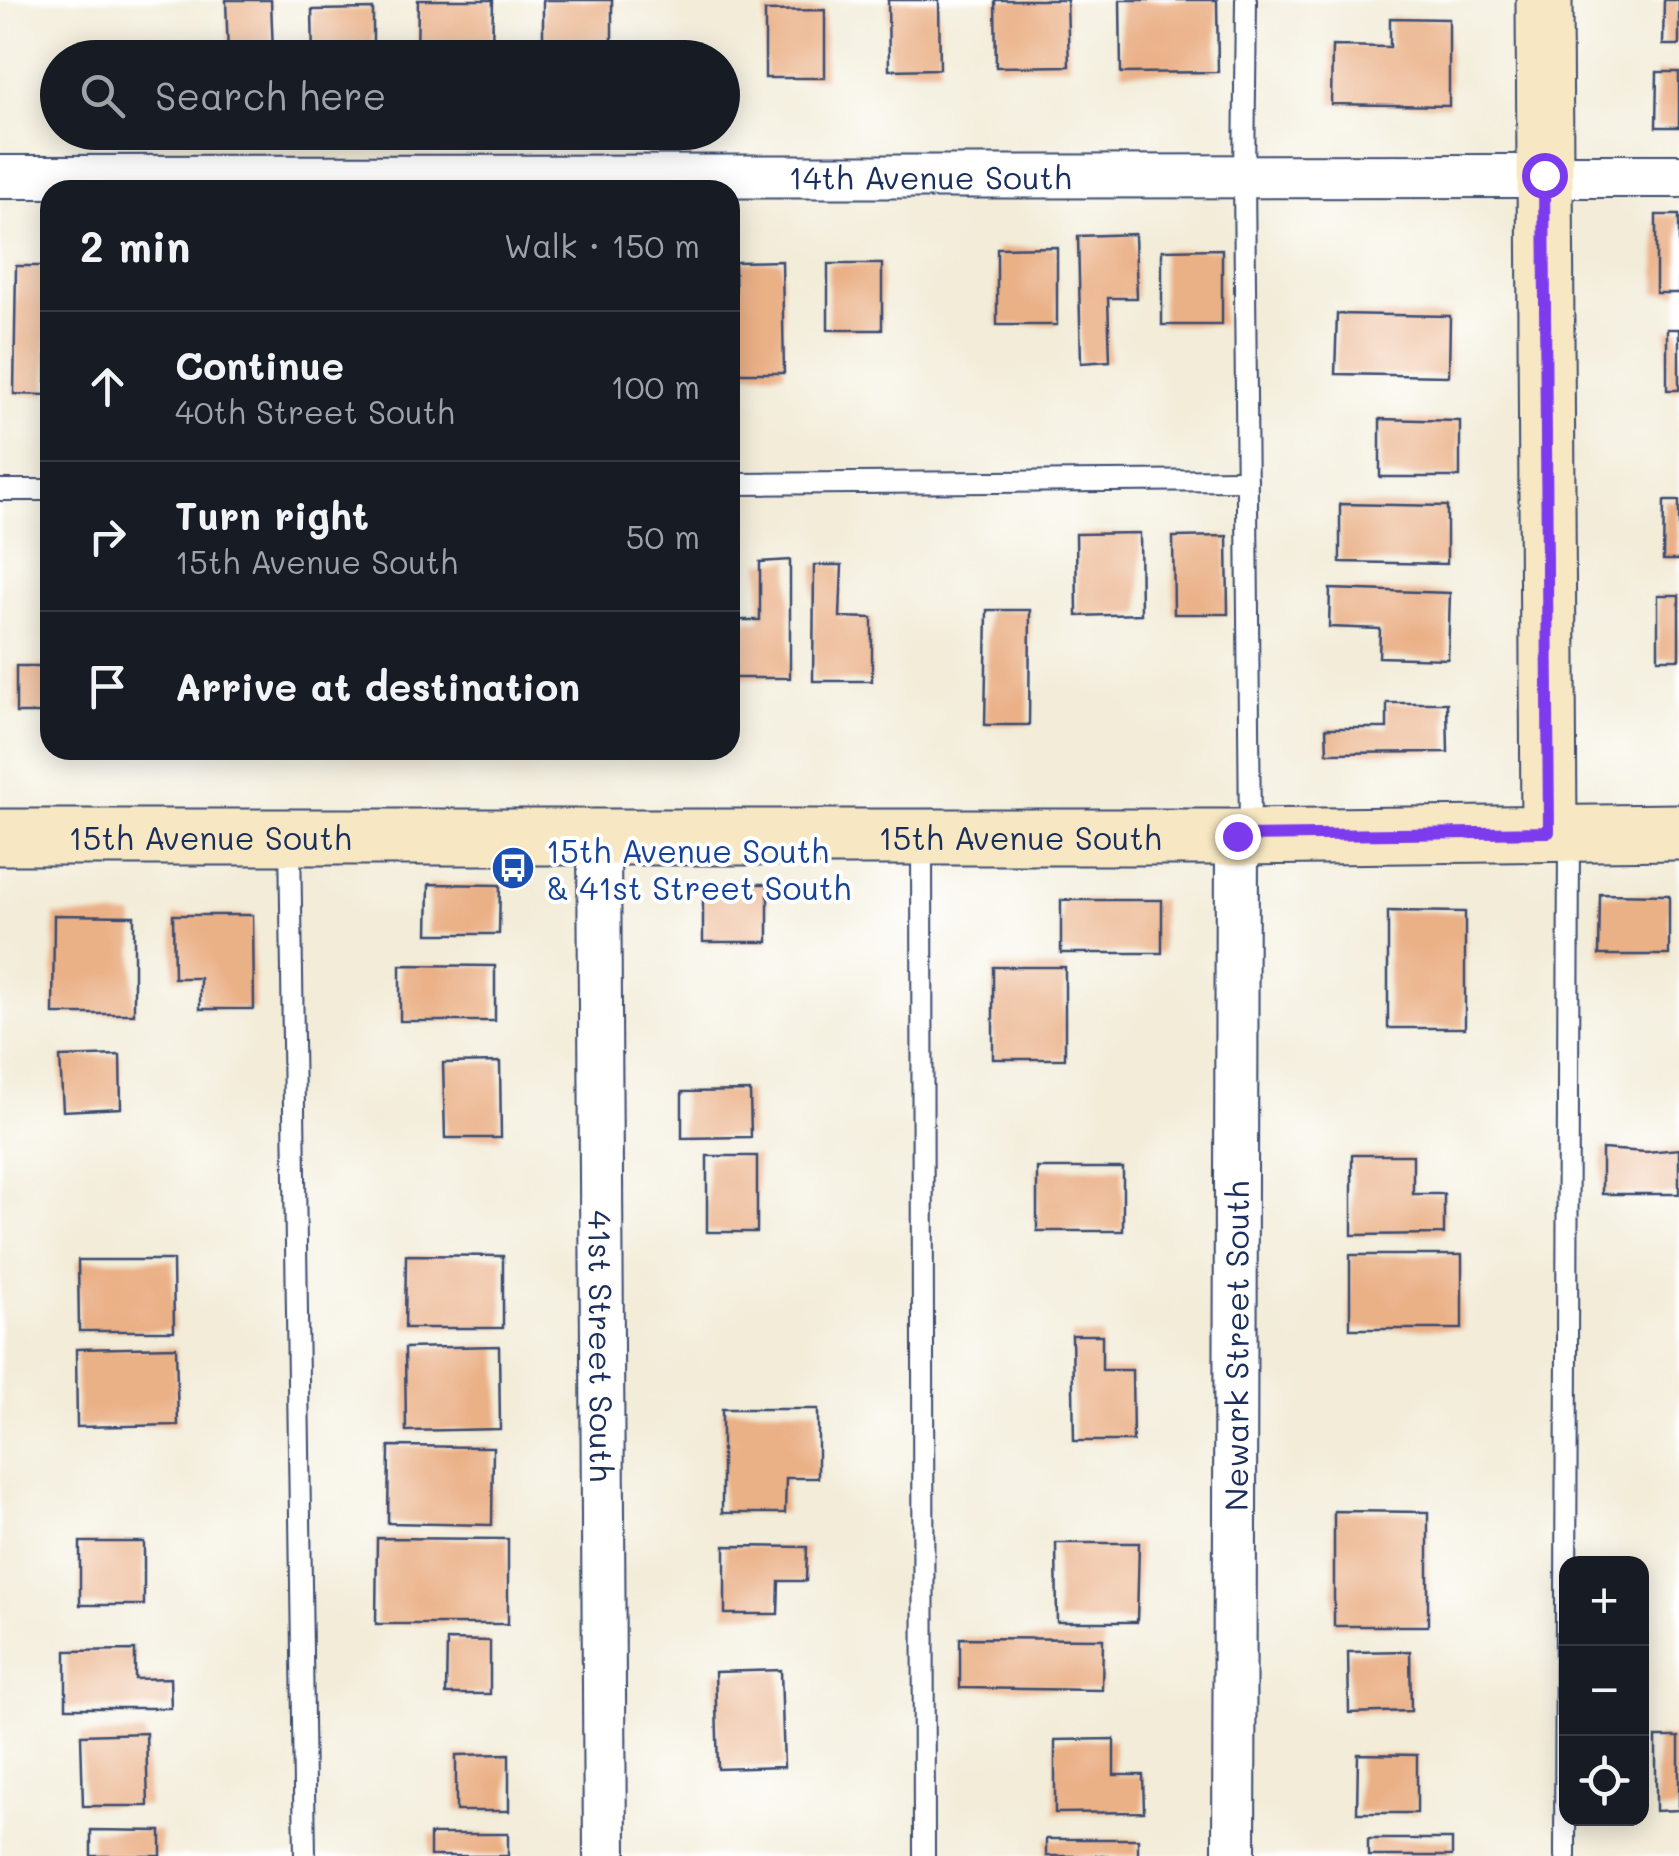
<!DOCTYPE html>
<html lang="en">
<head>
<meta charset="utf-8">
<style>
	:root { --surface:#171b24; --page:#242831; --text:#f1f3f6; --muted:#9ea1a6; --line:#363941 }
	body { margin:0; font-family:Mali,sans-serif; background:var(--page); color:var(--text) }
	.controls { position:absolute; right:30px; bottom:30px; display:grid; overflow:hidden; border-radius:20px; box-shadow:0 5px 25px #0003 }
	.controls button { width:90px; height:90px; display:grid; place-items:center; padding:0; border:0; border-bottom:2px solid var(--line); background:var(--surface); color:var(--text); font:50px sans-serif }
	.stop { position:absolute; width:30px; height:30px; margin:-22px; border:8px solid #7c3aed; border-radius:50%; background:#fff }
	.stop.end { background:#7c3aed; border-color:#fff; box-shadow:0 2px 10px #0008 }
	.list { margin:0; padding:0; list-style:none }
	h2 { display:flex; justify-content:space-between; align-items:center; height:130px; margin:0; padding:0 40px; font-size:42px }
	h2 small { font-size:32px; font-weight:400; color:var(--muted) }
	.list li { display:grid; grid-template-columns:65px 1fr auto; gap:30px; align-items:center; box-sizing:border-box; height:150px; padding:0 40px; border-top:2px solid var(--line) }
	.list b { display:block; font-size:38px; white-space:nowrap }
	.list p { margin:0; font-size:32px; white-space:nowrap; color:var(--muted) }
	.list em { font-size:32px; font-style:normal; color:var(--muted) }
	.icon { flex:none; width:55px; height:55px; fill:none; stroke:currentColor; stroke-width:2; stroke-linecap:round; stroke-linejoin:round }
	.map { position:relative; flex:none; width:1679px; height:1856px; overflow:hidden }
	.search { position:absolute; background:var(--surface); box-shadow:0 5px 25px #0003; left:40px; top:40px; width:700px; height:110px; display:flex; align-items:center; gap:25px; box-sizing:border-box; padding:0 35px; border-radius:55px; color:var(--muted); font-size:38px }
	.panel { position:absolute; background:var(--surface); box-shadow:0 5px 25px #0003; left:40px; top:180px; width:700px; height:580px; border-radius:30px }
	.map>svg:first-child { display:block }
	.building { fill:#eab086 }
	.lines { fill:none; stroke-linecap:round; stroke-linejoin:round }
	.lane-casing { stroke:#3b4b70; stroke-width:24 }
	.street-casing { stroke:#3b4b70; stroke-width:46 }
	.secondary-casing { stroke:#3b4b70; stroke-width:59 }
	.lane { stroke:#fff; stroke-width:20 }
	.street { stroke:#fff; stroke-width:42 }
	.secondary { stroke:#f7e8c3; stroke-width:55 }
	.route { stroke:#7c3aed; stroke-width:12 }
	.labels { text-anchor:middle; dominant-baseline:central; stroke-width:8; stroke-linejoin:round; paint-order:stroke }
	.street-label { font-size:32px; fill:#1b2f5e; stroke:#fff }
	.transit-label { font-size:32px; fill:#164399; stroke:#fff; text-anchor:start }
</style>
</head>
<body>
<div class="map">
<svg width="1679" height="1856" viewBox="0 0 1679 1856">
	<rect width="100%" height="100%" fill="#fff"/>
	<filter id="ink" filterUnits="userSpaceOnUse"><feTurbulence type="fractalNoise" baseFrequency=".01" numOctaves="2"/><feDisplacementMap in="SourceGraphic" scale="20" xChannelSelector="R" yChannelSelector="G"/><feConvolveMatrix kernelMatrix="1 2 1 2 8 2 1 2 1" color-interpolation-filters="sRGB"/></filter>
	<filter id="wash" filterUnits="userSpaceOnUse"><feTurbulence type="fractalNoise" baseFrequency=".0048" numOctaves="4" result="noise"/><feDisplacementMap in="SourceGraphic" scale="40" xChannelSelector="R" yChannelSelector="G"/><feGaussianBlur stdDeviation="2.25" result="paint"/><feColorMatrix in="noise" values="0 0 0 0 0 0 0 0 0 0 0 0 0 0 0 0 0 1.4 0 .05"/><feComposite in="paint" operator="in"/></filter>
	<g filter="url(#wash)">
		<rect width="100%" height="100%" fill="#f2ecd8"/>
		<g id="blocks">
			<g class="building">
				<polygon points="226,0 271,0 273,54 228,55"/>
				<polygon points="418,0 493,0 492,58 417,58"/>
				<rect x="543" y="0" width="69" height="58"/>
				<polygon points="888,0 939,0 940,69 889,70"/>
				<polygon points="995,0 1067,0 1069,66 996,67"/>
				<polygon points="1120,0 1217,0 1218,72 1121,73"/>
				<polygon points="1664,0 1679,0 1679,45 1663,45"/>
				<polygon points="373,9 373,58 313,58 312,10"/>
				<polygon points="825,10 825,78 765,78 765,11"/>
				<polygon points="1390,18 1449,19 1449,106 1331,104 1332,46 1390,47"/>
				<polygon points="1657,72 1679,72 1679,127 1656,127"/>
				<rect x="1656" y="215" width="23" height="78"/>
				<polygon points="1135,234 1137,298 1108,298 1110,361 1081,363 1078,236"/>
				<polygon points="1057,247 1057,325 997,325 997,248"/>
				<polygon points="1222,249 1222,325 1162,325 1162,250"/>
				<polygon points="782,261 784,373 737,373 735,262"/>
				<rect x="828" y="264" width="54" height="66"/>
				<polygon points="16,266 50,266 50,331 47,331 46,395 14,394"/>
				<polygon points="1337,314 1450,316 1449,376 1335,374"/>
				<rect x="1667" y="329" width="12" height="61"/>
				<polygon points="1380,419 1460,421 1460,477 1380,477"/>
				<polygon points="1664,501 1679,501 1679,560 1663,560"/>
				<polygon points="1340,504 1447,506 1447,564 1340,562"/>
				<polygon points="1140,533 1141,614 1077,616 1076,534"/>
				<polygon points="1227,536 1228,614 1174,614 1173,537"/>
				<polygon points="790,560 790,678 731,678 730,620 760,620 760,562"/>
				<polygon points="814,565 842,565 840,617 872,618 872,681 813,681"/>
				<polygon points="1330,589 1450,593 1448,659 1379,657 1380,629 1329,627"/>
				<rect x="1658" y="595" width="21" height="64"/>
				<polygon points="987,610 1030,610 1029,725 985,725"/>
				<rect x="16" y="666" width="34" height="47"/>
				<polygon points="1387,703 1447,703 1448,752 1327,753 1326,728 1387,728"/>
				<polygon points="429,884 500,885 499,934 428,934"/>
				<rect x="703" y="884" width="65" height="58"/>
				<polygon points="1600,894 1669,895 1669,955 1599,955"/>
				<rect x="1061" y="900" width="101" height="53"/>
				<polygon points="1388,911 1465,912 1465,1028 1388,1028"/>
				<polygon points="54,915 134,916 134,1014 53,1014"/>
				<polygon points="173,915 253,915 254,1009 200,1009 200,978 174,978"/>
				<polygon points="400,965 495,966 495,1021 400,1021"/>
				<rect x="993" y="967" width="72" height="92"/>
				<polygon points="120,1055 121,1108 63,1111 60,1057"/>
				<polygon points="500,1062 501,1138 445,1138 443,1063"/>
				<polygon points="750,1091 751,1137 682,1138 682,1092"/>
				<polygon points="1602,1149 1646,1152 1679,1149 1679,1194 1602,1194"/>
				<polygon points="1352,1155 1413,1155 1413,1194 1444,1194 1444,1234 1352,1235"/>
				<rect x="707" y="1156" width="50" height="76"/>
				<rect x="1037" y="1168" width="86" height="63"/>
				<polygon points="406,1255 503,1256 503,1328 405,1328"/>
				<rect x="1350" y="1255" width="112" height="74"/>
				<polygon points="78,1260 173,1260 174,1331 79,1331"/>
				<polygon points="1072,1335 1102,1335 1102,1370 1132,1370 1133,1441 1074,1441"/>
				<polygon points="499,1346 500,1429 406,1431 405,1348"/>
				<polygon points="176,1347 178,1425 77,1427 76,1349"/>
				<polygon points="722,1409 818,1409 818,1478 786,1478 785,1513 722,1513"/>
				<polygon points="389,1446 493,1447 492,1525 388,1523"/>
				<polygon points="1334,1511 1428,1512 1428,1626 1334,1626"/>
				<polygon points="377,1538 508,1539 508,1624 376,1624"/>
				<rect x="80" y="1542" width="64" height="63"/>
				<polygon points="1056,1543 1139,1543 1137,1622 1057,1622"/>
				<polygon points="725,1546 807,1547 806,1581 779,1581 778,1614 725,1614"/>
				<polygon points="960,1638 1103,1639 1102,1690 960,1688"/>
				<polygon points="447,1640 490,1641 490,1694 446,1694"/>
				<polygon points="135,1650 135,1679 170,1678 171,1708 66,1708 66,1651"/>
				<polygon points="1410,1651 1411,1711 1349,1713 1348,1652"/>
				<polygon points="781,1670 784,1767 718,1769 715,1672"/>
				<polygon points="146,1733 148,1806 83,1806 81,1735"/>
				<polygon points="1656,1737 1679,1737 1679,1810 1656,1811"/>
				<polygon points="1114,1739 1114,1775 1143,1775 1144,1812 1055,1813 1055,1740"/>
				<polygon points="509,1754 509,1811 456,1811 456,1755"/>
				<polygon points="1358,1754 1417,1755 1417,1813 1357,1813"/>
				<polygon points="91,1830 161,1831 161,1856 91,1856"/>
				<rect x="430" y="1834" width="78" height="22"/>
				<rect x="1046" y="1839" width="92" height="17"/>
				<rect x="1368" y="1839" width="84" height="17"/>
			</g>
		</g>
	</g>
	<g filter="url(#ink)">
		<use href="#blocks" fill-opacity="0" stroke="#3b4b70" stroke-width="2.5"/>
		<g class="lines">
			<g class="lane-casing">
				<g id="lane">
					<polyline points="1246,0 1244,176 1250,834"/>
					<polyline points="730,484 1247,480"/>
					<polyline points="0,490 50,490"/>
					<polyline points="290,838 305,1856"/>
					<polyline points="922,839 924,1856"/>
					<polyline points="1565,1856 1569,834"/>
				</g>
			</g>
			<g class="street-casing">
				<g id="street">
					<path id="s1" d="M0 177 1679 176"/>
					<path id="s2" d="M599 836 605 1856"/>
					<path id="s3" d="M1234 1856 1237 837"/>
				</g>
			</g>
			<g class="secondary-casing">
				<g id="secondary">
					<polyline points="1544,0 1549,832"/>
					<path id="s4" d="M0 837H1237L1679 832"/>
				</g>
			</g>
			<use href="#lane" class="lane"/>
			<use href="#street" class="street"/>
			<use href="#secondary" class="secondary"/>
		</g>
	</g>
	<g class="lines" filter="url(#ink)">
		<polyline class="route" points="1237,836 1549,832 1544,175"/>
	</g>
	<defs>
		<g id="bus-disc" transform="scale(2.25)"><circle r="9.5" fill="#1a4fb4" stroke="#fff"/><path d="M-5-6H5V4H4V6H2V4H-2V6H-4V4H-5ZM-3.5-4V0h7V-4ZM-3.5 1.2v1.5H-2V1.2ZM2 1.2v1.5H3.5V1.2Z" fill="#fff"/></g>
	</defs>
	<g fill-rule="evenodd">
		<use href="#bus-disc" x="513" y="868"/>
	</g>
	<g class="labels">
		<g class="street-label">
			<text stroke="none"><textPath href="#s1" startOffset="930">14th Avenue South</textPath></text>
			<text stroke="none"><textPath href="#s4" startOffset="210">15th Avenue South</textPath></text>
			<text stroke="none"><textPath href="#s4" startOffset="1020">15th Avenue South</textPath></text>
			<text stroke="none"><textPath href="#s2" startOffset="510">41st Street South</textPath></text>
			<text stroke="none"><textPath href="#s3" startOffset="510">Newark Street South</textPath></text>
		</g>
		<g class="transit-label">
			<text x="546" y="850">15th Avenue South<tspan x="546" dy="37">&amp; 41st Street South</tspan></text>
		</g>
	</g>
</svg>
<div class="controls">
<button>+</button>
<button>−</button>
<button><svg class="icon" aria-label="locate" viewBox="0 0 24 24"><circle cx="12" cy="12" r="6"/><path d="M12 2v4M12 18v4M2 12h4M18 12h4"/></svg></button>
</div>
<div class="stop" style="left:1544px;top:175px"></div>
<div class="stop end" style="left:1237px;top:836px"></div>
<div class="search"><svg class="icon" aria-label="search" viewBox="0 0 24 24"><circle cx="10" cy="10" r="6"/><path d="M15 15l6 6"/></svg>Search here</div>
<section class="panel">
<h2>2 min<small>Walk · 150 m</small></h2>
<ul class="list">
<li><svg class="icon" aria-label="ahead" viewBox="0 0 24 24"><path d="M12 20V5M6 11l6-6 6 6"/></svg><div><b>Continue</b><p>40th Street South</p></div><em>100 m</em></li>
<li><svg class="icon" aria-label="right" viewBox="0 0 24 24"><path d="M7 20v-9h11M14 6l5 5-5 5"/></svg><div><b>Turn right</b><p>15th Avenue South</p></div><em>50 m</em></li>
<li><svg class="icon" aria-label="arrive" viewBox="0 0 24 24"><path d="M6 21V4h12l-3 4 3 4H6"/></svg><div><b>Arrive at destination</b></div></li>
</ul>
</section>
</div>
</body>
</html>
